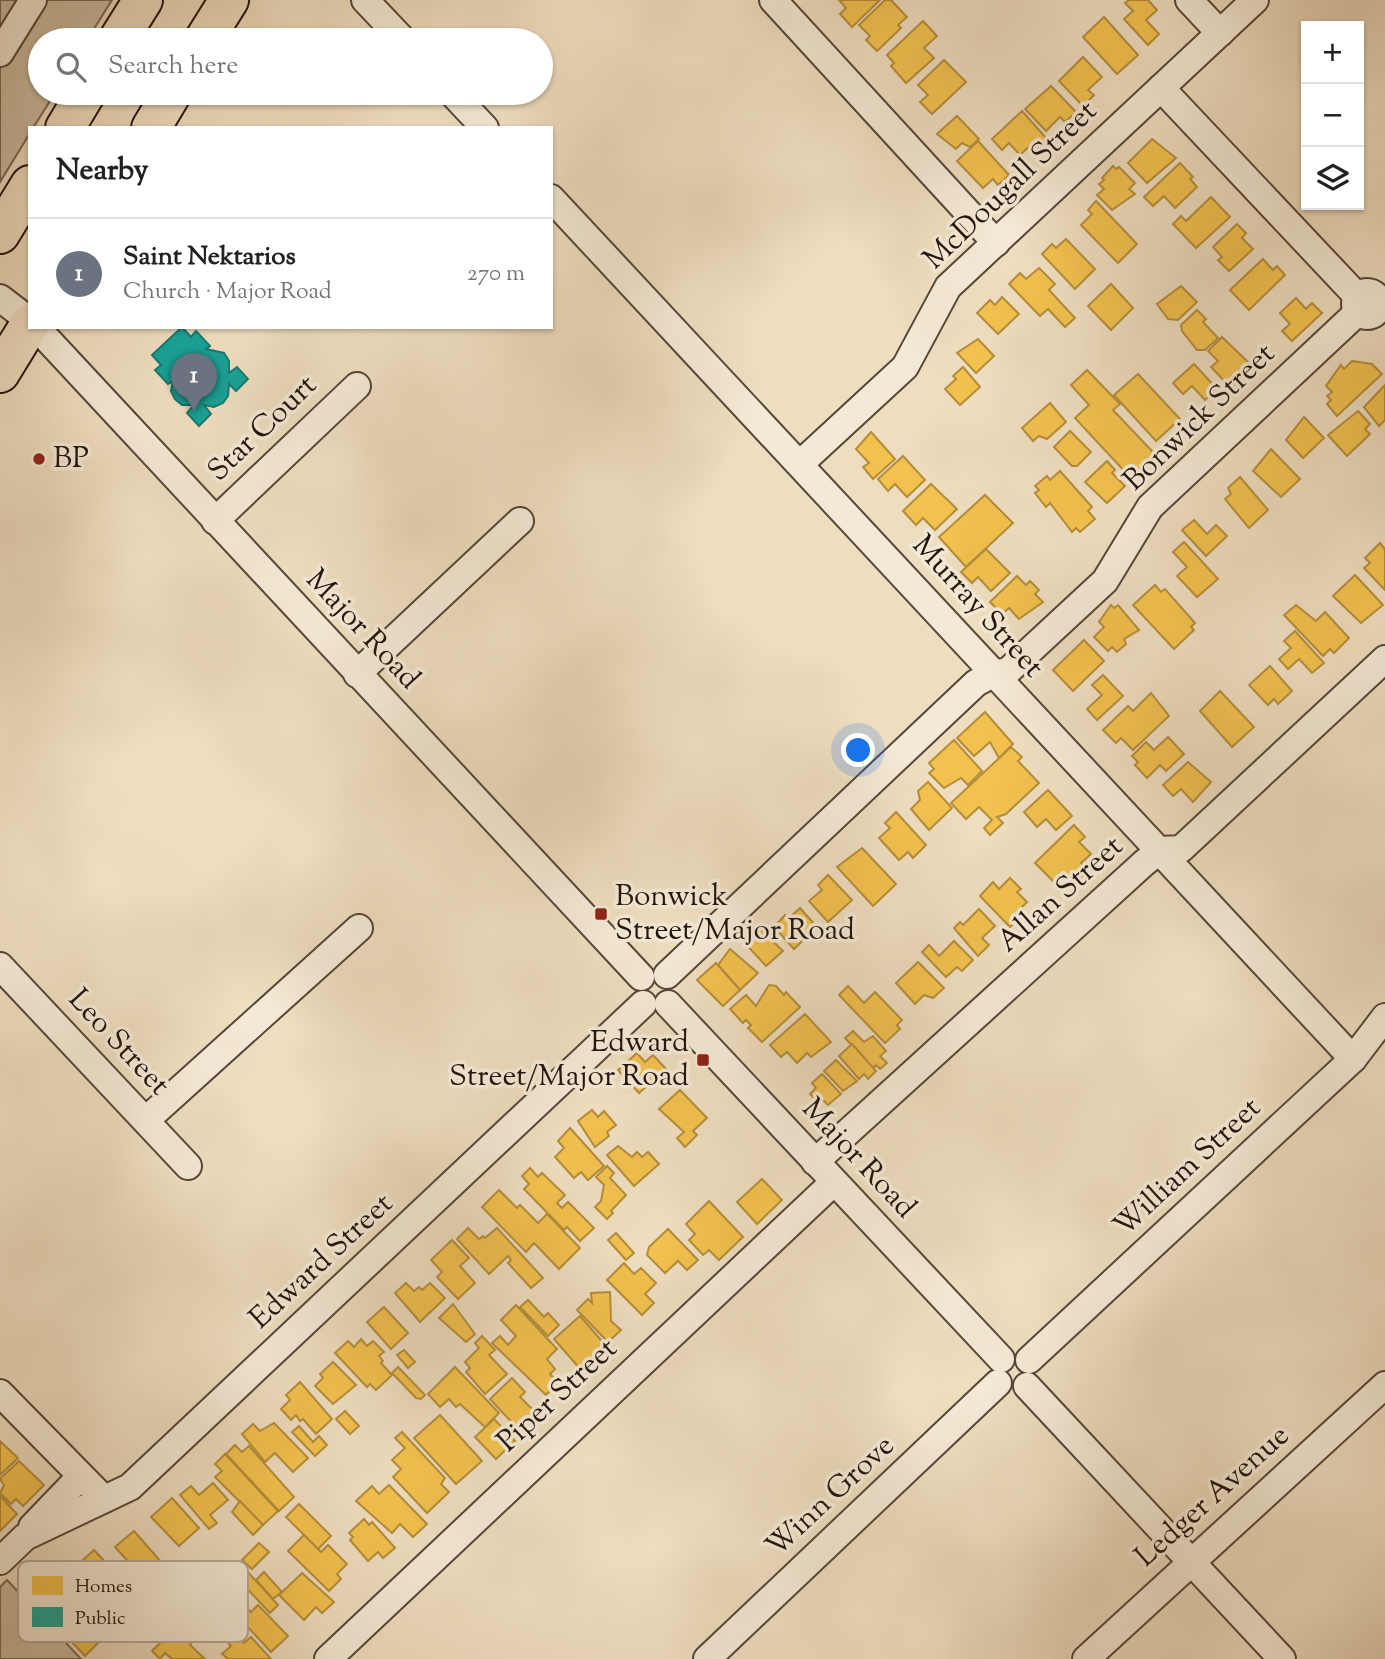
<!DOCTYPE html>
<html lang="en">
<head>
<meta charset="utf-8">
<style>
	:root { --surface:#fff; --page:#f6f6f6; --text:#202124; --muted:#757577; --line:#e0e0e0; --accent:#8f2418 }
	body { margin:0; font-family:"Sorts Mill Goudy",serif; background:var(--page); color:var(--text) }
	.controls { position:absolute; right:21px; top:21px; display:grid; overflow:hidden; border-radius:0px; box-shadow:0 2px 5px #0004 }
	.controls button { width:63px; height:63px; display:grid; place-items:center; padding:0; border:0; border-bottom:2px solid var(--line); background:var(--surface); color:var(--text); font:35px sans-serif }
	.you { position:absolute; left:859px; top:751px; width:24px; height:24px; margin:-18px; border:5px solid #fff; border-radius:50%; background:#1a73e8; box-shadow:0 0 0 10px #1a73e833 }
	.badge { display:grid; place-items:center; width:46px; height:46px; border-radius:50%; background:var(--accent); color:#fff; font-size:23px; font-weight:700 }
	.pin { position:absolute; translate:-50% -58px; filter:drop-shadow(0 2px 4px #0008) }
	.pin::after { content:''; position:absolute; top:37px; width:24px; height:21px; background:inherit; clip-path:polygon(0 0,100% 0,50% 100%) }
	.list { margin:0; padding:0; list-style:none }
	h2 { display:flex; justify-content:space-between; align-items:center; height:91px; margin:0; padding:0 28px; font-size:30px }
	h2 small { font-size:23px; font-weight:400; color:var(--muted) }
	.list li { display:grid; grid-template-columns:46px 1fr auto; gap:21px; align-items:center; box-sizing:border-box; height:112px; padding:0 28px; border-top:2px solid var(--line) }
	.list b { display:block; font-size:26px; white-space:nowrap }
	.list p { margin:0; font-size:23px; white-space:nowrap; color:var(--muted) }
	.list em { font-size:23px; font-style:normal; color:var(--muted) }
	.icon { flex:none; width:38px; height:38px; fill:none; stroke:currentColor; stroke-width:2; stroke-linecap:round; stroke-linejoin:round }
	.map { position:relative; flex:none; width:1385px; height:1659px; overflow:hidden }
	.search { position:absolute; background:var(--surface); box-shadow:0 2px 5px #0004; left:28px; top:28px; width:525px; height:77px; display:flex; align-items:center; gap:18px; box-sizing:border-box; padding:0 24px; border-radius:38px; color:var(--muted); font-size:26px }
	.panel { position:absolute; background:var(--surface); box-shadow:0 2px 5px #0004; left:28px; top:126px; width:525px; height:203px; border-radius:0px }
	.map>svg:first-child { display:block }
	.green { fill:#cbbba0; stroke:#766856; stroke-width:2 }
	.homes { fill:#f2c14e; stroke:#b48d3a; stroke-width:2 }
	.public { fill:#17a398; stroke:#1a786e; stroke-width:2 }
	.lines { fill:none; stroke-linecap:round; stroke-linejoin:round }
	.minor-casing { stroke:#554638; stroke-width:30 }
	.highway-casing { stroke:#22140b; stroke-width:42 }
	.minor { stroke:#f4e9d5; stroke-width:26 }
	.highway { stroke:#eeddbf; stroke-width:38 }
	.poi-dot { fill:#8f2418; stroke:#f4e9d5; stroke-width:2.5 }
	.labels { text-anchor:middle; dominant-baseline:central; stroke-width:7; stroke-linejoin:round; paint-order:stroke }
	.street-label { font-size:30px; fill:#22140b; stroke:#f4e9d5 }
	.poi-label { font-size:30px; fill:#22140b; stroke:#f4e9d5; text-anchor:start }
	.key { fill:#f4e9d5; stroke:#b5a998; stroke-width:2 }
	.key-label { font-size:19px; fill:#22140b }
</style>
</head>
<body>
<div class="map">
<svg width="1385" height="1659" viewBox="0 0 1385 1659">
	<rect width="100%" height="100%" fill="#eeddbf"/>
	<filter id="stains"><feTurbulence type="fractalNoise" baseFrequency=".00286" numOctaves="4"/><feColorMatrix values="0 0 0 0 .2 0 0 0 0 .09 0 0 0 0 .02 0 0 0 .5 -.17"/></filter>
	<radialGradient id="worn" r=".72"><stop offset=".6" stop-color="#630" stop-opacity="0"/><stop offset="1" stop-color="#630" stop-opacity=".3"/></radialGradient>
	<g class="green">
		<polygon points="0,0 112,0 87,40 40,40 40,93 55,93 33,128 30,128 30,133 0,182"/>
		<polygon points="7,1580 81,1659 0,1659 0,1587"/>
	</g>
	<g class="homes">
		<polygon points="839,0 880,0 852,27 840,14 846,8"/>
		<polygon points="885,0 891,0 907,17 898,25 901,28 877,51 866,40 870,36 859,25"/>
		<polygon points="1129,0 1148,0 1157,10 1146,20 1159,34 1148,45 1124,19 1133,11 1125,3"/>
		<polygon points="1104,17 1138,55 1117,74 1083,37"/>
		<polygon points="923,21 937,36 924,48 934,58 906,83 891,66 894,63 887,55"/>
		<polygon points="1083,57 1102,77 1088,90 1094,95 1083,106 1059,81"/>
		<polygon points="944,60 966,82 932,114 920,102 928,95 918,85"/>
		<polygon points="1051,86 1076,112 1065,122 1060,117 1046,131 1025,109"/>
		<polygon points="1022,111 1047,139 1036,149 1032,144 1020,155 1009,143 1002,150 992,139"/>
		<polygon points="957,116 979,139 970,147 962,143 956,149 937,134"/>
		<polygon points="1152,139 1176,158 1147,183 1128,163"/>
		<polygon points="978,141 1009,175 998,185 993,179 983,188 957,161"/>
		<polygon points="1180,163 1193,177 1190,179 1197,187 1175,208 1164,196 1153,206 1144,197"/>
		<polygon points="1113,166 1116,169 1119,167 1135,183 1129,189 1135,194 1112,210 1097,195 1104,189 1099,184 1104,180 1102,178"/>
		<polygon points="1211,197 1230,217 1196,248 1173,224 1181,216 1186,221"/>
		<polygon points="1096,201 1137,244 1118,263 1081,225 1092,214 1088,210"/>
		<polygon points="1237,224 1246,233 1242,238 1253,249 1229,271 1218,260 1222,257 1213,247"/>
		<polygon points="1066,239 1095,269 1075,289 1042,254 1052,244 1056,248"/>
		<polygon points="1263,259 1273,270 1277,266 1285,275 1249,310 1230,290"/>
		<polygon points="1039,268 1055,284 1049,290 1075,318 1065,327 1048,309 1040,316 1009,284 1020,273 1026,279"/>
		<polygon points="1111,284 1133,308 1111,330 1088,306"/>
		<polygon points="1181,286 1197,302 1178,320 1168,319 1157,304"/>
		<polygon points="1002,297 1019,314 998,334 977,313 990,300 995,305"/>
		<polygon points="1296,298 1306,309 1312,303 1322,313 1292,341 1282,331 1290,324 1280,313"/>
		<polygon points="1197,310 1206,319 1203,322 1218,338 1205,350 1197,350 1182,331 1181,325"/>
		<polygon points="1222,337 1248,362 1244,367 1248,371 1231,388 1211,367 1218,361 1208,351"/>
		<polygon points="978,339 994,356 976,373 957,353"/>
		<polygon points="1352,361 1372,364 1382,374 1337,416 1327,404 1331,400 1327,396 1332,392 1326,386 1341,365 1344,369"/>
		<polygon points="1194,364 1217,389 1205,400 1192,386 1183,394 1173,383"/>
		<polygon points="963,367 980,387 960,405 945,389 956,379 953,376"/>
		<polygon points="1087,370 1120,404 1113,410 1152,451 1151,457 1133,474 1127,474 1075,418 1089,405 1071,385"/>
		<polygon points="1138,374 1180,419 1156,441 1114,395"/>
		<polygon points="1385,385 1385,420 1379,426 1364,407"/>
		<polygon points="1050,403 1066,422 1047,439 1039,436 1033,441 1022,428"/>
		<polygon points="1358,411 1370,424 1365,429 1370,434 1347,456 1328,435"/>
		<polygon points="1304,417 1324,438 1303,458 1286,440"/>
		<polygon points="1070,431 1091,452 1077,466 1072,466 1054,447"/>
		<polygon points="871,432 895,459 873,479 863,467 869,463 856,449"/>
		<polygon points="1271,449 1300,479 1281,497 1253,471"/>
		<polygon points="903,456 925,480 907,497 895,484 888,491 878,479"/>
		<polygon points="1107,461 1115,470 1112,473 1125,486 1107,503 1085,482"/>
		<polygon points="1060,471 1092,507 1088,511 1095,519 1080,532 1076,528 1072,532 1050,503 1046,507 1035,493 1039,490 1035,486 1047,476 1050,480"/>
		<polygon points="1240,477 1268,510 1249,528 1225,499 1231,494 1228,488"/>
		<polygon points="931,484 957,509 935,530 923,518 916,525 903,511"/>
		<polygon points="985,495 1013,523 966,567 939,537"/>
		<polygon points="1194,520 1207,534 1216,525 1227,536 1206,556 1182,530"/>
		<polygon points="1184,542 1218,579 1197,597 1177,576 1187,567 1173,552"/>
		<polygon points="1380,543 1385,549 1385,590 1364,568 1370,563 1365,558"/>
		<polygon points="986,549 1010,573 991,591 978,577 972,583 961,572"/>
		<polygon points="1355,575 1383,605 1361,623 1333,596"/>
		<polygon points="1017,576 1026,585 1030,581 1039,590 1035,594 1043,602 1019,619 1009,608 1002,614 990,602"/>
		<polygon points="1155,585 1161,592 1165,589 1195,623 1191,627 1194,630 1174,649 1133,605"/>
		<polygon points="1111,605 1114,608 1118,605 1139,630 1124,639 1126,644 1117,652 1112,647 1108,651 1094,637 1104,627 1099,622"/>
		<polygon points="1296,605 1316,621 1325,612 1349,638 1334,653 1330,649 1323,656 1284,615"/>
		<polygon points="1295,631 1324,663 1312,673 1299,659 1288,669 1279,659 1291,648 1284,641"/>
		<polygon points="1084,640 1104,661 1073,691 1053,670"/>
		<polygon points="1270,666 1292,691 1278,704 1274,699 1268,705 1249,685"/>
		<polygon points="1103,675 1123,696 1097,720 1087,709 1102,695 1092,685"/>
		<polygon points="1220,691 1254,727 1232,747 1200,711"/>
		<polygon points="1151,693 1169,716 1133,750 1121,738 1116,743 1103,730 1128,706 1133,711"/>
		<polygon points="985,712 1013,744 999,758 990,742 974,756 957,738"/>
		<polygon points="1168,737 1184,754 1166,771 1160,765 1147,778 1135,765 1138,762 1132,756 1146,742 1154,750"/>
		<polygon points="954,740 982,771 968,785 961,778 944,788 929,773 934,769 929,763"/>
		<polygon points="1011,747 1022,757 1018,761 1039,783 1006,814 997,817 1003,823 990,835 984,828 992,820 979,807 966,819 951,803"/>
		<polygon points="1188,762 1211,782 1193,802 1181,789 1173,796 1163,785"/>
		<polygon points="928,782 952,808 929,830 911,809 920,800 918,791"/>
		<polygon points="1048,790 1072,816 1056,830 1046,819 1037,827 1024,812"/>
		<polygon points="896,812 926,845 913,858 908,852 899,860 879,838 890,828 885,823"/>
		<polygon points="1074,825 1085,837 1079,842 1091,854 1081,863 1088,871 1074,884 1065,875 1056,884 1035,863"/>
		<polygon points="862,848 896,884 873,906 837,867"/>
		<polygon points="828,875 852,900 828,922 809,901 822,890 818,885"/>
		<polygon points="1010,878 1021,889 1017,892 1027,902 1021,908 1025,913 1010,927 980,896 993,882 999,889"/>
		<polygon points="800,908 817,927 794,949 774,927 785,915 788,919"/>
		<polygon points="979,909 995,926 982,938 989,945 978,956 954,928 960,922 963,925"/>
		<polygon points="757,926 783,951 766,966 742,940"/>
		<polygon points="954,941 973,960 962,971 957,967 946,977 922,952 929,945 939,956"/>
		<polygon points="730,949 758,973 740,990 718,965"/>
		<polygon points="918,962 944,988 933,998 924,995 915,1004 896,983"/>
		<polygon points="716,963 740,990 723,1006 697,980"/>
		<polygon points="769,985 776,986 784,995 786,992 800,1007 762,1042 748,1028 751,1025 746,1020 743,1023 730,1009 746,995 756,1006"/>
		<polygon points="848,986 864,1003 875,992 902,1020 897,1025 900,1029 885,1043 839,995"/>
		<polygon points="805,1014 831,1042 811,1057 807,1053 797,1063 787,1052 781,1057 770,1045"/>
		<polygon points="853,1031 864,1042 873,1036 886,1051 880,1056 887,1063 880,1069 876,1065 873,1068 845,1038"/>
		<polygon points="852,1044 876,1071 868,1079 864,1074 859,1079 839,1056"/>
		<polygon points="637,1053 645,1062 653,1055 666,1069 639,1093 618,1070"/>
		<polygon points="836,1060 857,1081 843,1091 824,1071"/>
		<polygon points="822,1074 841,1094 828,1105 823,1100 820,1104 810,1094 816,1088 812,1083"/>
		<polygon points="680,1090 707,1118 693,1131 697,1135 685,1147 677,1138 684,1132 659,1109"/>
		<polygon points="592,1110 598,1117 604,1111 616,1125 607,1132 609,1136 595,1147 578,1121"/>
		<polygon points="570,1128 604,1166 588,1180 581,1172 574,1178 555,1157 564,1148 558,1141"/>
		<polygon points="618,1146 632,1157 637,1152 642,1157 648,1152 659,1164 634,1186 607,1155"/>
		<polygon points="607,1166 614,1173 610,1178 626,1195 611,1211 613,1213 607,1219 595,1207 601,1201 604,1185 596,1177"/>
		<polygon points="530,1168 538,1177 542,1173 565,1195 557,1203 562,1208 568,1202 594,1228 580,1241 567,1227 564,1230 524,1189 529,1184 522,1176"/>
		<polygon points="762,1179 782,1200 757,1224 737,1202"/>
		<polygon points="499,1190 517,1208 520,1205 538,1223 547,1214 580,1248 559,1269 534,1243 526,1252 482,1207"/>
		<polygon points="709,1201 743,1237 719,1260 709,1250 703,1255 689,1240 695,1234 686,1224"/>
		<polygon points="468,1228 479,1239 483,1236 485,1238 497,1228 543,1278 531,1288 508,1263 511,1260 508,1256 489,1274 457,1239"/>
		<polygon points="668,1229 698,1260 687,1270 678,1261 665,1273 647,1255 649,1247"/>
		<polygon points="616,1233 634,1253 626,1260 608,1240"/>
		<polygon points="452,1240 469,1258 460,1266 475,1283 458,1299 437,1277 442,1272 431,1260"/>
		<polygon points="624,1263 634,1274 641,1268 656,1283 645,1294 654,1303 642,1315 607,1280"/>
		<polygon points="406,1283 414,1291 419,1287 422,1290 430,1283 445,1298 420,1322 395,1293"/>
		<polygon points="610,1292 611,1321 621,1330 608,1342 577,1310 588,1299 592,1303 591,1293"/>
		<polygon points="528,1300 544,1317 548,1313 559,1325 548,1336 520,1307"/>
		<polygon points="453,1304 475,1334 466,1342 439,1318"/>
		<polygon points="516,1305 557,1349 547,1359 555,1369 550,1374 558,1383 546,1395 492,1343 500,1336 508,1345 516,1336 501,1320"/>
		<polygon points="384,1307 408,1333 391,1349 367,1322"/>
		<polygon points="580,1316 607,1347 581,1370 554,1339"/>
		<polygon points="482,1336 495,1350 489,1355 507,1374 485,1394 466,1372 470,1368 465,1362 479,1348 475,1343"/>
		<polygon points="361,1339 367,1346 373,1341 384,1352 379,1356 383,1361 381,1363 392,1375 376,1390 370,1384 367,1387 335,1353 348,1341 354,1347"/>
		<polygon points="404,1350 415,1362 408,1368 397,1355"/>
		<polygon points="333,1362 356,1385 333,1404 315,1386 323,1378 320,1374"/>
		<polygon points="398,1367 425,1395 421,1399 416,1398 392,1373"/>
		<polygon points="455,1367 499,1413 485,1427 460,1404 456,1407 449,1399 440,1407 428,1394"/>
		<polygon points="512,1378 525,1392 520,1397 534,1411 517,1428 490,1399"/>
		<polygon points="300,1382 332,1419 316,1434 303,1419 300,1421 296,1415 291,1420 281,1409 290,1400 286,1395"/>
		<polygon points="345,1411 359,1426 350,1434 336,1419"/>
		<polygon points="440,1415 482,1461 456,1484 414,1438"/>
		<polygon points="494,1419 515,1441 496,1459 475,1437"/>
		<polygon points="274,1423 308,1458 293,1472 275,1453 265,1462 242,1434 253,1424 260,1431"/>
		<polygon points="299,1426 313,1442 319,1436 327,1445 315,1456 292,1432"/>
		<polygon points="402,1432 445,1478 441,1484 449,1492 427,1513 393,1477 401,1469 392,1460 405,1448 395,1438"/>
		<polygon points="0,1441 18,1458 0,1475"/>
		<polygon points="235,1445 242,1452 249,1446 294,1497 279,1511 226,1454"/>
		<polygon points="225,1454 278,1511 263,1525 215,1477 222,1471 215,1464"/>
		<polygon points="19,1461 44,1485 23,1506 16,1499 11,1504 0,1493 4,1485 0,1479"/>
		<polygon points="213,1483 228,1500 210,1515 217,1523 209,1529 180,1495 191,1486 199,1495"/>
		<polygon points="389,1485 427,1524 413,1537 400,1524 392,1533 356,1501 372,1486 379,1494"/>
		<polygon points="0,1496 17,1514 0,1531"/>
		<polygon points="172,1498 199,1528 179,1546 151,1517"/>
		<polygon points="240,1501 263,1525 253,1535 232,1512"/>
		<polygon points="299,1504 331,1536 318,1549 286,1517"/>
		<polygon points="364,1519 369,1525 372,1522 395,1548 383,1558 378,1552 368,1561 350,1540 353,1537 349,1533"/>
		<polygon points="134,1531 162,1563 144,1579 115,1547"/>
		<polygon points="304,1535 321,1552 328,1545 347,1564 337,1574 341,1579 329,1591 288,1551"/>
		<polygon points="259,1543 269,1552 252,1569 242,1560"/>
		<polygon points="94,1550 108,1565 111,1562 119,1570 123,1566 149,1593 125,1615 121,1611 116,1615 72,1570"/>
		<polygon points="246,1570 278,1605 270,1613 237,1578"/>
		<polygon points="67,1572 108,1617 97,1627 105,1636 85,1656 42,1610 47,1605 39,1598"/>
		<polygon points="264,1572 282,1592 273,1599 256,1580"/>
		<polygon points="302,1573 334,1602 322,1613 316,1607 304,1620 279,1595"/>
		<polygon points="241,1602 251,1612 258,1605 288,1636 271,1652 232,1610"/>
		<polygon points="224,1620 244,1643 251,1637 271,1659 228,1659 222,1654 231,1646 215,1628"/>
		<polygon points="178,1625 194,1640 190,1645 205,1659 172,1659 165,1653 160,1659 152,1651"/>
	</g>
	<polygon class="public" points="182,327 191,337 196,331 210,346 206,349 224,353 229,361 229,373 237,367 248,379 236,391 229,384 228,396 223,403 214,407 204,405 211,414 199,426 187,413 194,405 182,405 175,399 171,391 173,381 168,384 155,370 161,365 152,355"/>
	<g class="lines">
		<g class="minor-casing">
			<g id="minor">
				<polyline points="365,0 403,40"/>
				<polyline points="773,0 996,243"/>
				<polyline points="1189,0 1220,33"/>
				<polyline points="0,53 33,0"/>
				<polyline points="1161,88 1357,296"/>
				<polyline points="452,93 485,128"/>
				<polyline points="551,198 1353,1059"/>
				<circle cx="1367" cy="304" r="12"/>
				<polyline points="0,298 30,321"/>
				<polyline points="36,327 641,977"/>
				<polyline points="801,463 905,367 948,287 1255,0"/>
				<polyline points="215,521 357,386"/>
				<polyline points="357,674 520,521"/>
				<polyline points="0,966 188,1166"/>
				<polyline points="667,975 976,683 993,674 1008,671 1105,581 1150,507 1358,312"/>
				<polyline points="668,1004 1001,1359"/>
				<polyline points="146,1120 359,928"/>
				<polyline points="815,1162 1144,863 1160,850 1181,849 1385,659"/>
				<polyline points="1029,1360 1353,1059 1385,1017"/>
				<polyline points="1027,1386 1282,1659"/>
				<polyline points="0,1393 104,1499"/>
				<polyline points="32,1527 81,1476"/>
				<polyline points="0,1561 25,1537 130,1487 643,1004"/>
				<polyline points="328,1659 834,1182"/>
				<polyline points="707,1659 998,1383"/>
				<polyline points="1086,1659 1385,1385"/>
			</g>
		</g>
		<g class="highway-casing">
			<g id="highway">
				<polyline points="118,40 143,0"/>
				<polyline points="204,40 229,0"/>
				<polyline points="65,128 86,93"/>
				<polyline points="151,128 172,93"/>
				<polyline points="0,234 30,185"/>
				<polyline points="0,373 30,324"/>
			</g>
		</g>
		<use href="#minor" class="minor"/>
		<use href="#highway" class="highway"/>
	</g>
	<g class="poi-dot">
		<circle cx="39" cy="459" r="7"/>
		<rect x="594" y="907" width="14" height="14" rx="3.5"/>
		<rect x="696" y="1053" width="14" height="14" rx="3.5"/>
	</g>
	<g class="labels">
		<g class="street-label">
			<text transform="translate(1011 186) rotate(-44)">McDougall Street</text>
			<text transform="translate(1200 418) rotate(-44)">Bonwick Street</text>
			<text transform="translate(263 429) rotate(-44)">Star Court</text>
			<text transform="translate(977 607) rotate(48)">Murray Street</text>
			<text transform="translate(362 630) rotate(47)">Major Road</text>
			<text transform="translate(1061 895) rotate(-42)">Allan Street</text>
			<text transform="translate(118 1043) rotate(47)">Leo Street</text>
			<text transform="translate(858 1159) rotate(47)">Major Road</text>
			<text transform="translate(1188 1168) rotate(-43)">William Street</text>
			<text transform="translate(322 1262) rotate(-43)">Edward Street</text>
			<text transform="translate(558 1396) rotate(-43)">Piper Street</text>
			<text transform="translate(831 1497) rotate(-43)">Winn Grove</text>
			<text transform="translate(1213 1497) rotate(-42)">Ledger Avenue</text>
		</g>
		<g class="poi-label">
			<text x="53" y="459">BP</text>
			<text x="615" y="897">Bonwick<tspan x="615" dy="34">Street/Major Road</tspan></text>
			<text x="689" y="1043" text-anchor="end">Edward<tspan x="689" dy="34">Street/Major Road</tspan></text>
		</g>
	</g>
	<rect x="18" y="1561" width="230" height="81" rx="10" class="key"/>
	<rect x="32" y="1576" width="31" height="19" fill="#f2c14e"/>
	<rect x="32" y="1607" width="31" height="20" fill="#17a398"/>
	<g class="key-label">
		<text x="75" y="1592">Homes</text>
		<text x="75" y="1624">Public</text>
	</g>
	<rect width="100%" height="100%" filter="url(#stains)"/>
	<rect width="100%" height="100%" fill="url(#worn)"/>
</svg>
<div class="controls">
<button>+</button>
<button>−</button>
<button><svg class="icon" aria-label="layers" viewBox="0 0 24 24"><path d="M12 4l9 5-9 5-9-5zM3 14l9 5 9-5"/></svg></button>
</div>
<div class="you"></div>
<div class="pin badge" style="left:194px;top:411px;background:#6b7280">1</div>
<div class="search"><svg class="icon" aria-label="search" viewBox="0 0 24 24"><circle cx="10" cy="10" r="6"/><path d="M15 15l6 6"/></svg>Search here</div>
<section class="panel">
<h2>Nearby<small></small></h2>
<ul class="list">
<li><span class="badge" style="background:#6b7280">1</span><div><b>Saint Nektarios</b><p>Church · Major Road</p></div><em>270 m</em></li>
</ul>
</section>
</div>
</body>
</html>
